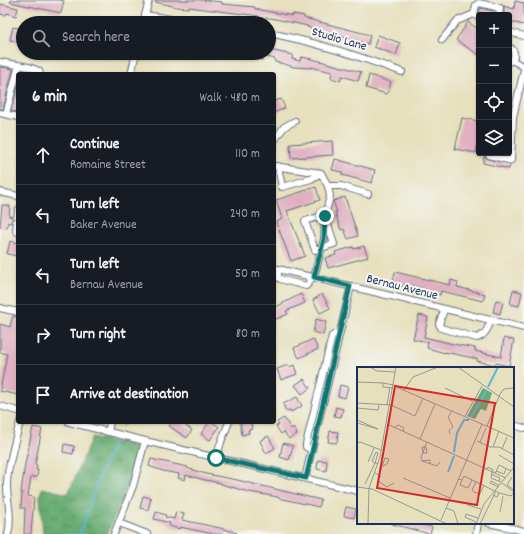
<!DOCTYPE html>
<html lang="en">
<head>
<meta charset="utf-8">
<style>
	:root { --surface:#171b24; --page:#242831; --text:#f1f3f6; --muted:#9ea1a6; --line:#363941 }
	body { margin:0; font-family:Dekko,sans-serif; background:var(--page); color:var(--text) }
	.controls { position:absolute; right:12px; top:12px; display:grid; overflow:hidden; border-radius:4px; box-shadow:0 1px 3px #0004 }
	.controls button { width:36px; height:36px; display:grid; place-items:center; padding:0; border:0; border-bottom:1px solid var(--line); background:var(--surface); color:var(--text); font:20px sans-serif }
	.stop { position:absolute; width:12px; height:12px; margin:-9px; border:3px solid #0f766e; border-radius:50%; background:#fff }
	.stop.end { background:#0f766e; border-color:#fff; box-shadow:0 1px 4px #0008 }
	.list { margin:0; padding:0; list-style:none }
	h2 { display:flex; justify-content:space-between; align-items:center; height:52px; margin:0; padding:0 16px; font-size:17px }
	h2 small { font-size:13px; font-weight:400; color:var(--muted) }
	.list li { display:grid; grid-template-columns:26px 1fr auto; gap:12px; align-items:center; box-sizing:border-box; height:60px; padding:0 16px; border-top:1px solid var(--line) }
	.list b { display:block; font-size:15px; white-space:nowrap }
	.list p { margin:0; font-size:13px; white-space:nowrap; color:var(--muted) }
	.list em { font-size:13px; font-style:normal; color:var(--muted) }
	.icon { flex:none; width:22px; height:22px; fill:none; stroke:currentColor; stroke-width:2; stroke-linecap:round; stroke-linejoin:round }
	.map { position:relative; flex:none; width:524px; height:534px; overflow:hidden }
	.search { position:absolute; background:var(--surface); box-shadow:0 1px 3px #0004; left:16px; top:16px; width:260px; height:44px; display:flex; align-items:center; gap:10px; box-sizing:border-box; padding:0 14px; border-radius:22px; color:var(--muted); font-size:15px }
	.panel { position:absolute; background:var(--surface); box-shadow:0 1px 3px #0004; left:16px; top:72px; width:260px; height:352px; border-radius:4px }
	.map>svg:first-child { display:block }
	.forest { fill:url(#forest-crowns); stroke:#416e68 }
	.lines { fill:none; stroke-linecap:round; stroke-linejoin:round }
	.stream { stroke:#5fb5dc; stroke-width:1.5 }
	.building { fill:#e0b0c1 }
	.minor-casing { stroke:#626d7f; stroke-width:8 }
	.minor { stroke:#fff; stroke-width:6 }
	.route { stroke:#0f766e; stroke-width:5 }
	.labels { text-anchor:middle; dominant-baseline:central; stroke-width:4; stroke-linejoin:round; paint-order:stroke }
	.street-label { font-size:13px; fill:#1b2f5e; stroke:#f6f6f2 }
	.inset-river { fill:none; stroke:#5fb5dc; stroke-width:2 }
	.inset-road { fill:none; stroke:#959997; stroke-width:1 }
	.view { fill:#d62828; fill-opacity:0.15; stroke:#d62828; stroke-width:2 }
	.inset-edge { fill:none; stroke:#1b2f5e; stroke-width:2 }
</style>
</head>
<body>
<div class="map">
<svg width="524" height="534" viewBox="0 0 524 534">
	<defs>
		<pattern id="forest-crowns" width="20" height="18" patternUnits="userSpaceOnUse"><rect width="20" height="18" fill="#67ac72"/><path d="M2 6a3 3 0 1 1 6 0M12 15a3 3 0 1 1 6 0" fill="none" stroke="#548c61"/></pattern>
	</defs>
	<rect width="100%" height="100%" fill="#f6f6f2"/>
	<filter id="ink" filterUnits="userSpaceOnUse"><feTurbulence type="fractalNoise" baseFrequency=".025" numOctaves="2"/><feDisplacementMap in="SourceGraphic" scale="8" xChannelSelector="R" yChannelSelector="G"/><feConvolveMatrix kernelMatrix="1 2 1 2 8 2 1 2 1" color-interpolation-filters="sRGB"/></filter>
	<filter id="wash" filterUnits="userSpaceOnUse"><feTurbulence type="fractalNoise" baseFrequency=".012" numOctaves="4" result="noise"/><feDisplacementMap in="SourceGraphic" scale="16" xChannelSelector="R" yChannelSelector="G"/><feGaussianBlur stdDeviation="0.9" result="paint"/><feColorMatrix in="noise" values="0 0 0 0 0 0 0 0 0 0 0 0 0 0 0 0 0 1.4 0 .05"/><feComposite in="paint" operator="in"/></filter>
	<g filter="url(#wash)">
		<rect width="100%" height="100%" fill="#e6e0bd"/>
		<polygon class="forest" points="92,437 136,446 138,449 129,483 107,534 43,534 40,497 42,488 68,494"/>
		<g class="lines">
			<g class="stream">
				<polyline points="121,427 124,423 138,423 142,422"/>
				<polyline points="80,534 97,483 113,443"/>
			</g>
		</g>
		<g id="blocks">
			<g class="building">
				<polygon points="11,0 60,0 64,1 61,13 10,2"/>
				<polygon points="156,0 203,0 222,2 222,4 255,7 255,9 293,16 293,14 304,16 304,18 370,35 368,44 307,27 308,26 271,18 258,18 259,16 188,7 188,8 177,7 155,2"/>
				<polygon points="515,1 524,3 524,25 511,22 512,15 504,15 504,6 514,9"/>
				<polygon points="0,4 18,8 16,16 7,13 6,15 0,14"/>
				<polygon points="480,8 493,11 492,15 482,15 479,12"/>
				<polygon points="468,22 479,30 479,55 456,40"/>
				<polygon points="13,27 23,29 22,43 10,40"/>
				<polygon points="378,35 400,43 396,55 374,47"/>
				<polygon points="269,50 293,55 292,59 300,61 301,57 312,59 361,72 358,81 342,76 340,81 331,78 332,72 311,67 311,68 294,67 284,64 275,62 275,59 263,56 262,60 252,58 253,53 269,53"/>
				<polygon points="0,67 13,69 3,109 0,109"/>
				<polygon points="369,75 391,82 387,94 366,88"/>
				<polygon points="18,86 18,112 11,111"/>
				<polygon points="281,99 285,108 274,113 274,101"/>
				<polygon points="462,118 479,121 479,137 476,153 455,149"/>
				<polygon points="332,141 333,155 291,158 290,144"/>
				<polygon points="484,156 488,159 510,164 509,169 483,163"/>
				<polygon points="335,159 375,170 372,183 342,175 342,172 332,170"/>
				<polygon points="316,187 320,200 287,211 305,256 291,261 276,222 282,219 276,200"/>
				<polygon points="345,197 358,236 348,239 344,229 341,230 335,212 337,212 333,201"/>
				<polygon points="2,205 10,206 9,216 12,217 11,223 8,222 7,228 0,227"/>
				<polygon points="10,241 18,243 18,256 7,254"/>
				<polygon points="364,246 368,257 328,268 325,258 336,255 335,252 353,247 354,249"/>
				<polygon points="395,272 450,285 451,280 458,282 457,287 485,294 483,301 441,291 440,295 431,293 424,291 424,289 410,285 409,288 399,286 400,283 393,281"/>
				<polygon points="513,290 522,292 519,306 510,304"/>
				<polygon points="301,294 305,303 286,311 288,314 274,320 274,308"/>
				<polygon points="322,294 330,308 320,313 313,300"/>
				<polygon points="496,300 503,302 500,314 493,312"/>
				<polygon points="419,315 428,317 424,337 453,344 475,348 475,351 501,357 504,338 514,340 509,366 495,363 495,365 477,361 478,359 445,352 445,353 427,348 428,342 413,339"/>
				<polygon points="13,316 18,318 18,395 0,391 7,354 0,352 0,324 10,327"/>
				<polygon points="316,319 326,322 323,335 313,332"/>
				<polygon points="313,339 318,349 299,358 294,348"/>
				<polygon points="288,365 289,367 294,365 297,374 281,380 277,369"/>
				<polygon points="304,379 310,388 302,394 295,385"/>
				<polygon points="340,385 348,387 345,398 338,396"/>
				<polygon points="297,397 302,406 291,412 290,410 286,411 283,404"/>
				<polygon points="336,407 343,409 341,417 334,416"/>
				<polygon points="284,418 291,429 293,427 297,434 289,439 284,432 281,434 276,426 279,425 277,422"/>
				<polygon points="172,422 180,422 192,430 187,438 169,426"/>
				<polygon points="209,422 212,422 219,427 210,440 201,434"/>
				<polygon points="240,422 251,422 252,429 248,430 249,433 242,435"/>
				<polygon points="33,427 42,429 35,465 37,465 36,470 38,470 37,477 31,477 28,496 34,497 31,534 24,534 25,508 21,508 22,492 21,492 25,464"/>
				<polygon points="330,431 338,432 337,443 328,442"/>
				<polygon points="268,436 275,448 266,453 260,441"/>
				<polygon points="283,443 293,446 289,460 280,457"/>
				<polygon points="64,444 74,446 73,454 63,452"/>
				<polygon points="151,459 188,467 187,468 206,474 237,480 321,500 319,507 278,498 278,497 249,492 221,484 221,483 205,480 186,475 185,480 178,478 179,474 163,471 149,466"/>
				<polygon points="318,460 327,461 326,471 317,469"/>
				<polygon points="143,496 151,498 148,510 140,508"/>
				<polygon points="346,507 356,509 354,518 344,516"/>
				<polygon points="156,512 166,515 165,517 174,519 176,512 184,514 182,520 220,528 237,533 237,534 213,534 180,527 180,529 169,526 170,523 154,519"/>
				<polygon points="392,523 413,523 432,527 430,534 392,524"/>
			</g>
		</g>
	</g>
	<g filter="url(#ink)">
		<use href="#blocks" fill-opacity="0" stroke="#626d7f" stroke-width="1"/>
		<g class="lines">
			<g class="minor-casing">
				<g id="minor">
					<polyline points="474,14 476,5 479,3 500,8 499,15"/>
					<polyline points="145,15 197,23"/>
					<polyline points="143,23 149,0"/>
					<polyline points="509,32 524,36"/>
					<path d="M269 33C315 42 359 56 402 72"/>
					<polyline points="442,40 457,21 474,14 479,18"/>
					<path d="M509 47C516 51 516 58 509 62"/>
					<polyline points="512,60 524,67"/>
					<polyline points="0,62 29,67 39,71 40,74"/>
					<polyline points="131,74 136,53"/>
					<polyline points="0,113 18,117"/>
					<polyline points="6,114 19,65"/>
					<polyline points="274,141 284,127 295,121"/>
					<polyline points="488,153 489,155 508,160 511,160 513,117 524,70"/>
					<polyline points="274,166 321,173 328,186 330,196 325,216 324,239 314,277"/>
					<polyline points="278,166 282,187 311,179 321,173"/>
					<polyline points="328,186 341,186 368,194"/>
					<polyline points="0,192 18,196"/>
					<polyline points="18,210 16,231 18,232"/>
					<polygon points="325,215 334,244 315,250 305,221"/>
					<polyline points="274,268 524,328"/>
					<polyline points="278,269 278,277 280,279 306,286 308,284 312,277"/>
					<polyline points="0,308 18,312"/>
					<path d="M444 310 439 324 441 328 477 338C486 335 488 328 491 320"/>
					<polyline points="0,406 18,411"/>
					<polyline points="69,422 145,441 358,491"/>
					<polyline points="513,425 524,428"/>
					<polyline points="108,432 110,422"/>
					<polyline points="312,450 306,447 306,444 332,336 335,334 339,334"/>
					<polyline points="216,458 221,442 229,422"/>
					<polyline points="305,478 351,286"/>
					<polyline points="119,523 147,534"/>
					<polyline points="489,523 524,531"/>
					<path d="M8 534C13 517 6 498 7 481 9 461 15 441 20 422"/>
					<polyline points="114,534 133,486 145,441"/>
					<polyline points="476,534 478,523"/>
				</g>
			</g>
			<use href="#minor" class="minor"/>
		</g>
	</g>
	<g class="lines" filter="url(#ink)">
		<polyline class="route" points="216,458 306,478 350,286 314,277 324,239 325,216"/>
	</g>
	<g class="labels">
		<g class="street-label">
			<text transform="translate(339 40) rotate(16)">Studio Lane</text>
			<text transform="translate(402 288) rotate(14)">Bernau Avenue</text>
		</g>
	</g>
	<g transform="translate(357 367)">
		<rect width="157" height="157" fill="#e6e0bd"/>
		<path d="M126 21 135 26 129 44 124 42 118 52 110 49Z" fill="#67ac72"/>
		<path class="inset-river" d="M131 20 141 0M114 50 130 23M97 85 100 66 107 53H112M91 105 97 89"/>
		<path class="inset-road" d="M13 0 20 4 38 5M101 0 157 40M0 15 26 16M37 19 157 71M36 21 26 20V16L37 18M88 21 115 34M47 23 56 10 81 0M0 36 34 38 58 49 66 31M30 38 33 20M0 41 21 43 22 38M108 49 125 19M0 53 21 62 0 56M30 57 149 111M130 59 143 27 147 22 157 21M37 61 41 58 47 61 46 64M93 67 92 63 96 60 91 50 95 44M63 72 78 37M120 74 133 80H142L157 88M70 75 64 90 65 94 80 99 83 95M123 75 129 61M0 76 3 75 24 83M65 80H69L70 86H66ZM136 80 142 64M145 82 150 70M19 85 21 86 18 96 15 94ZM142 88 157 97M65 94 73 93V97M11 95 17 81M129 103 131 100 136 103V106M139 104 147 107 149 101M135 105 134 111 144 115M18 106 22 108 28 91 32 92 30 97 26 99M134 107 143 111 142 114M138 107 142 98 154 104M24 110 22 108 21 114 30 120 37 116M155 110 150 118 157 123M46 111 93 131M101 112 105 113 107 109 142 126 140 130 136 128M105 113 103 118 111 121 115 113M119 115 115 123 117 125 123 127 127 118M8 117 18 96 21 97M0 120 15 122 90 157M142 120 133 116 134 114 142 118M142 126 154 129 157 125 145 116M110 138 124 142M89 141 97 144 101 157M143 145 146 129M84 153 125 57M119 155 108 150 109 147 121 151M11 157 12 121 23 90 39 0M119 157 127 137 157 100M123 157 139 124"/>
		<path class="view" d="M38 19 138 36 120 138 20 121Z"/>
		<rect width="157" height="157" class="inset-edge"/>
	</g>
</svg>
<div class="controls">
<button>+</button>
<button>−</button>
<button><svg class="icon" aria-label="locate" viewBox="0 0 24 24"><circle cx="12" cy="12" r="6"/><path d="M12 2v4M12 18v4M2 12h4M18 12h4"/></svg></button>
<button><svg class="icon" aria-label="layers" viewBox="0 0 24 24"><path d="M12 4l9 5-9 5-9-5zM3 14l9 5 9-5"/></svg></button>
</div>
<div class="stop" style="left:216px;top:458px"></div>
<div class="stop end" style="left:325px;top:216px"></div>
<div class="search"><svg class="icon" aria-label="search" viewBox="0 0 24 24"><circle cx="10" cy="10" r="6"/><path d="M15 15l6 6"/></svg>Search here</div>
<section class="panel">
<h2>6 min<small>Walk · 480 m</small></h2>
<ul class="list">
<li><svg class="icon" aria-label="ahead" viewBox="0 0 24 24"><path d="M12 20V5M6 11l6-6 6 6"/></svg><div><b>Continue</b><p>Romaine Street</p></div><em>110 m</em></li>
<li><svg class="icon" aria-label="left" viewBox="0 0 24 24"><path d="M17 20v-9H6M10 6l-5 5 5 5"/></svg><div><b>Turn left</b><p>Baker Avenue</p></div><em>240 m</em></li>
<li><svg class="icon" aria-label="left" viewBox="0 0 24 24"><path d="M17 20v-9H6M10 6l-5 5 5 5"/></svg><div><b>Turn left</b><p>Bernau Avenue</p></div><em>50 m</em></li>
<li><svg class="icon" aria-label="right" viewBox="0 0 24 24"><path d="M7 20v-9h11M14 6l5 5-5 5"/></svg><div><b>Turn right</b></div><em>80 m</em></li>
<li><svg class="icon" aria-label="arrive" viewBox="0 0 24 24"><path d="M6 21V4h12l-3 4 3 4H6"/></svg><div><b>Arrive at destination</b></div></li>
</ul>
</section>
</div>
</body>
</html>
